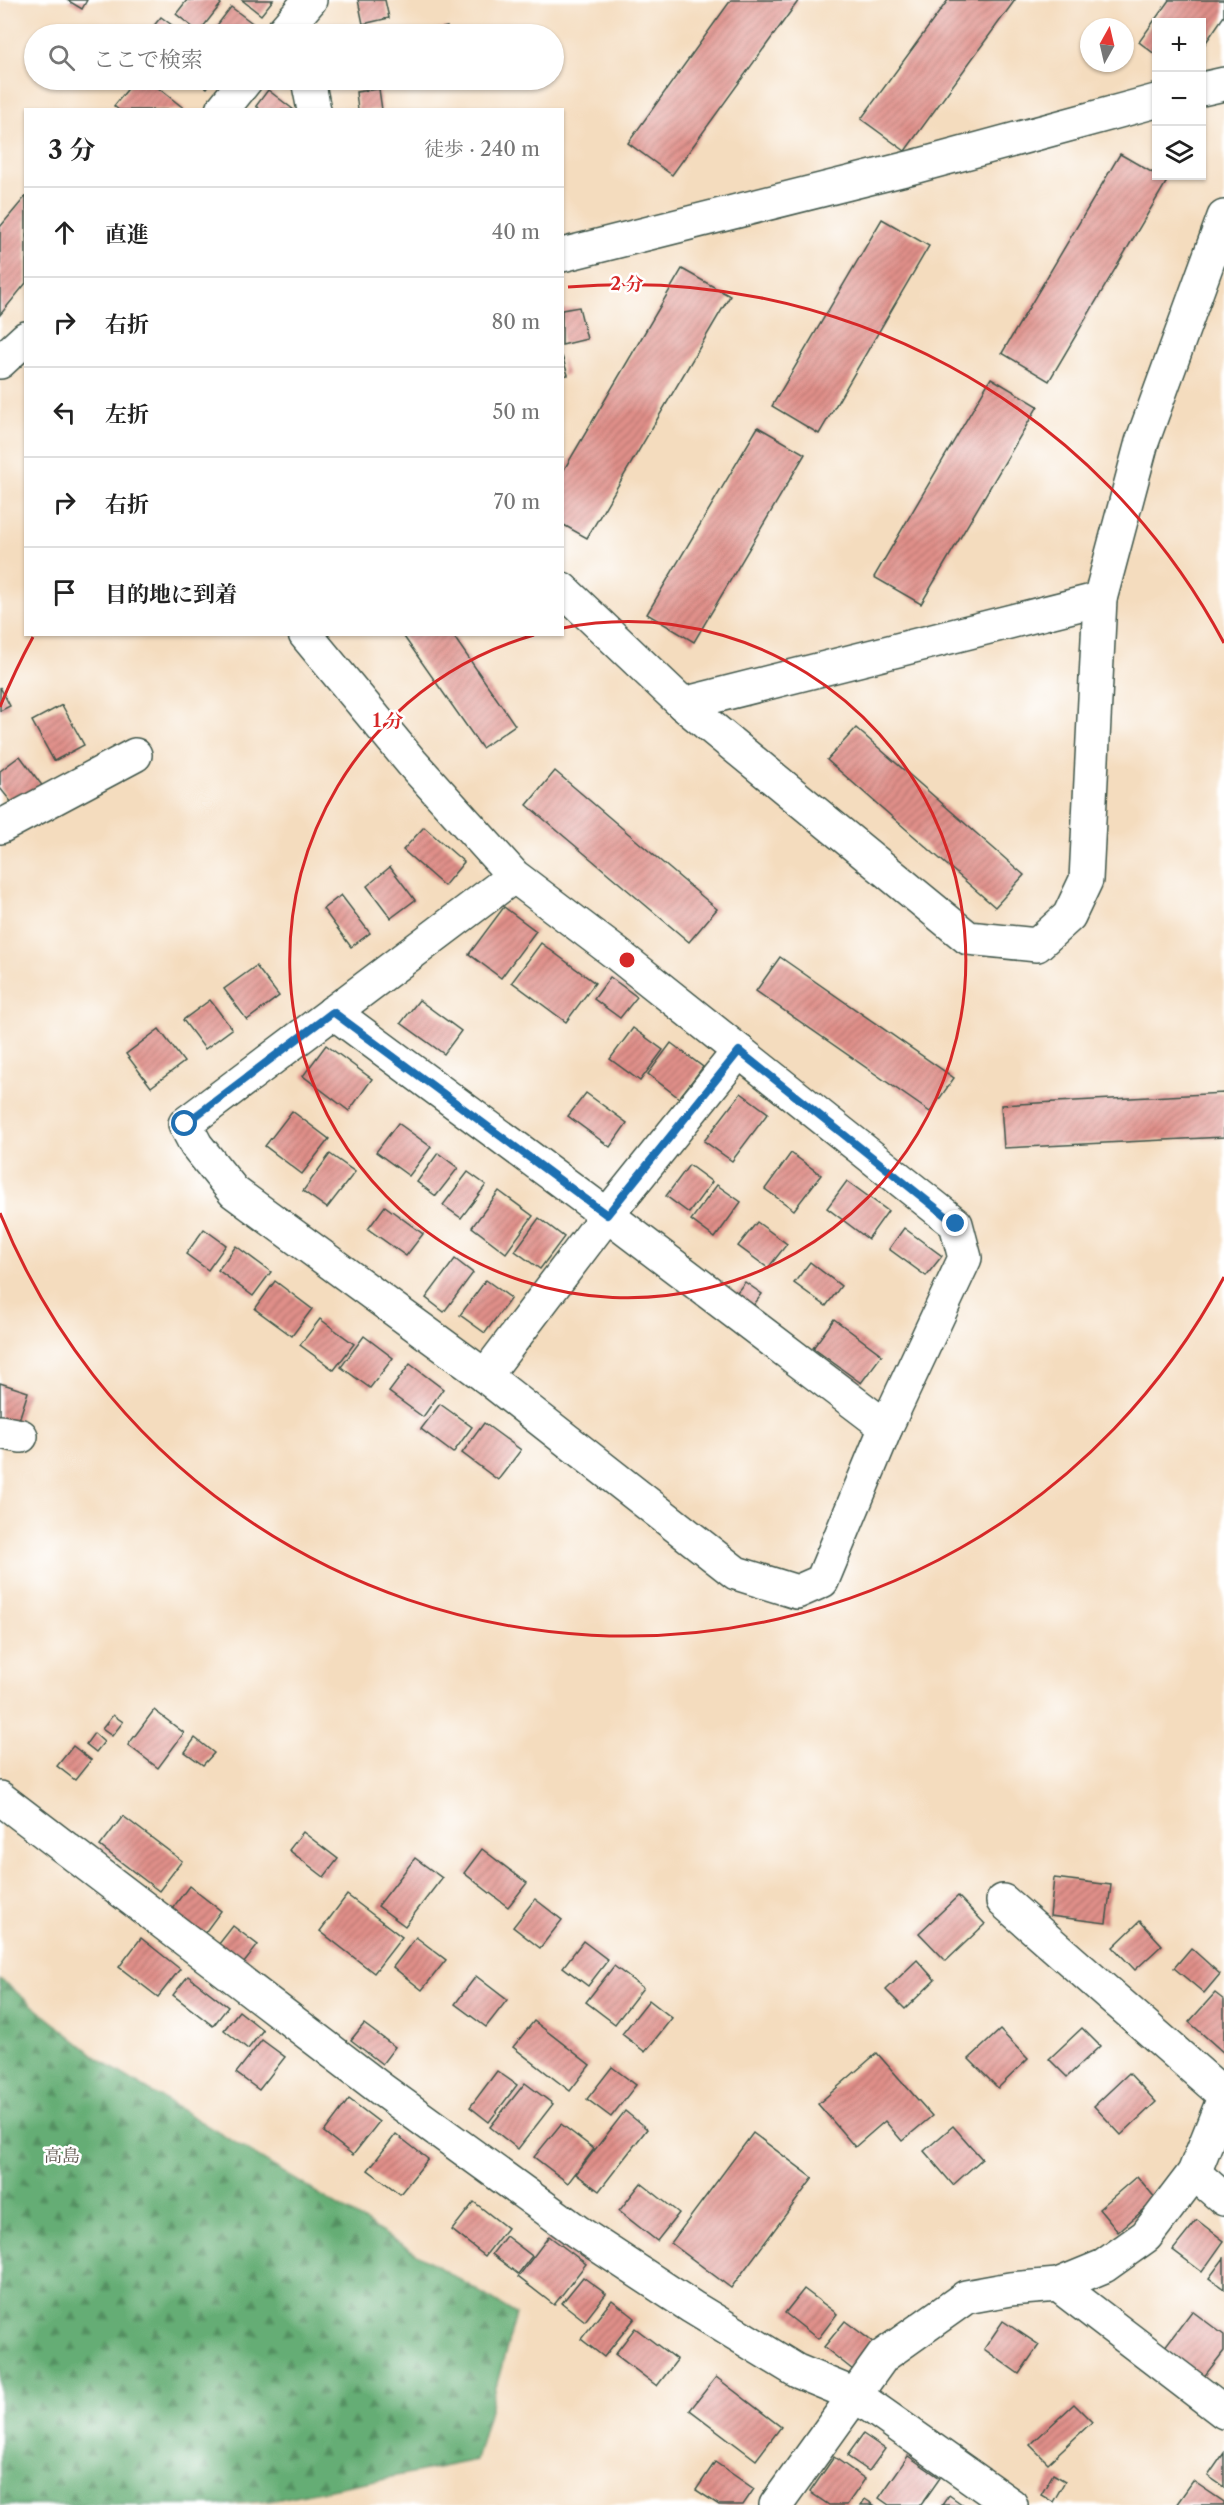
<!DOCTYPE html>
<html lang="ja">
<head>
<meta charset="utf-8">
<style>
	:root { --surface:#fff; --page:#f6f6f6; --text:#222; --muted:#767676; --line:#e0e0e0 }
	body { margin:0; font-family:"Libre Caslon Text","Noto Serif JP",serif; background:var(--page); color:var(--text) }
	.controls { position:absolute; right:18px; top:18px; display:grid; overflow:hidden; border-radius:0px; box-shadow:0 2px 4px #0004 }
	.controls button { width:54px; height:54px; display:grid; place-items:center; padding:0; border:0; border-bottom:2px solid var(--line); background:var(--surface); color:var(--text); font:30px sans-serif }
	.compass { position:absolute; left:1080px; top:18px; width:54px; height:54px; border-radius:50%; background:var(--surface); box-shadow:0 2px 4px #0004; rotate:8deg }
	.stop { position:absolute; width:18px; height:18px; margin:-14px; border:4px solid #1f6fb2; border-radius:50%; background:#fff }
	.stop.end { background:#1f6fb2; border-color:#fff; box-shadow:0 2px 6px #0008 }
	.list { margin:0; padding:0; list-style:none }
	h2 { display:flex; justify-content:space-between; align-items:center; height:78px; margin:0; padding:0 24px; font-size:26px }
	h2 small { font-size:20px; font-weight:400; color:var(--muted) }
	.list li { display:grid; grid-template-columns:39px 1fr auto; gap:18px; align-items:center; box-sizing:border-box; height:90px; padding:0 24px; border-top:2px solid var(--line) }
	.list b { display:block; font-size:22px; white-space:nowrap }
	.list em { font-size:20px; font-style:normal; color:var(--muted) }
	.icon { flex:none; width:33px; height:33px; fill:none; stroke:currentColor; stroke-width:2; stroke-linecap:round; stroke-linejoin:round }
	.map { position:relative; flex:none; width:1224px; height:2505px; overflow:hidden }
	.search { position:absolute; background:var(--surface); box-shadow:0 2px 4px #0004; left:24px; top:24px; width:540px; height:66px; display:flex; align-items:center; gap:15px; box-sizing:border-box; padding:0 21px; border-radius:33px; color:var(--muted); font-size:22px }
	.panel { position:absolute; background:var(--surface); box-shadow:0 2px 4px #0004; left:24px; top:108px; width:540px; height:528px; border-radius:0px }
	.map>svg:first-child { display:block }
	.forest { fill:url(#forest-firs); stroke:#427554; stroke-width:1.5 }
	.building { fill:url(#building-hatch) }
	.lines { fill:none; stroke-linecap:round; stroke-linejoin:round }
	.minor-casing { stroke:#3f5549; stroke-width:36 }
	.minor { stroke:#fff; stroke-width:33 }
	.route { stroke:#1f6fb2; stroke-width:8 }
	.ring { fill:none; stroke:#d62828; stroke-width:3 }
	.labels { text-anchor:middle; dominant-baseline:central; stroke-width:5; stroke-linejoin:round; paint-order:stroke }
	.quarter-label { font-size:18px; fill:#635a52; stroke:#fff }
	.centre { fill:#d62828; stroke:#fff; stroke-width:3 }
	.ring-label { font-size:18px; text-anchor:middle; font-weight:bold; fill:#d62828; stroke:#fff; stroke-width:5; stroke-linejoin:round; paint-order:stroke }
</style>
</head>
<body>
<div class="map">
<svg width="1224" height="2505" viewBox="0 0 1224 2505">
	<defs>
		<pattern id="forest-firs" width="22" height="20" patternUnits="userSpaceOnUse" patternTransform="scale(1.5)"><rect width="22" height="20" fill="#65ad74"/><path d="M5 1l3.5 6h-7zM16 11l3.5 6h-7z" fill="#538e60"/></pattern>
		<pattern id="building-hatch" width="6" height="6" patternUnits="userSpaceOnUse" patternTransform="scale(1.5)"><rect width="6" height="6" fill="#e08f89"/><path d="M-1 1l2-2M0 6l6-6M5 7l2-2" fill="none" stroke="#b57671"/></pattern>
	</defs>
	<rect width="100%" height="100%" fill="#fff"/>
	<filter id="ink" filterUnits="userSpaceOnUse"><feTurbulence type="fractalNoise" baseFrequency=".0167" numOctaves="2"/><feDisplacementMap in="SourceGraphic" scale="12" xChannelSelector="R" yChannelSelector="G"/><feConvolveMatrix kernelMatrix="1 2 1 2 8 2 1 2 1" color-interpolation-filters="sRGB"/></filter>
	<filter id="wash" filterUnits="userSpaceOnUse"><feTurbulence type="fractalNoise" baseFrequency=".008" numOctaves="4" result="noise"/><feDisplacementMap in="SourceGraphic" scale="24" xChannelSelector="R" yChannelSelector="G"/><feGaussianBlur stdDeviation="1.35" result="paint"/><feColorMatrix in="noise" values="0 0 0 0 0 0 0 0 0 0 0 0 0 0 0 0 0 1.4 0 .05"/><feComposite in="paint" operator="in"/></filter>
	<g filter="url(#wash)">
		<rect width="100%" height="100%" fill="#f4dcbe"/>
		<polygon class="forest" points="0,1979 104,2063 516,2314 476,2460 270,2501 218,2505 0,2505"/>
		<g id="blocks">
			<g class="building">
				<polygon points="67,0 87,0 82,9"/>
				<polygon points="187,0 217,0 221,4 199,32 176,14"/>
				<polygon points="242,0 273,0 261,15"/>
				<polygon points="358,0 385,0 389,18 363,24"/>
				<polygon points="731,0 799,0 672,175 628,143"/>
				<polygon points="948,0 1015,0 905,151 861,119"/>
				<polygon points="1169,0 1224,0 1224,16 1202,48 1202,22 1156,22 1156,55 1139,42"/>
				<polygon points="231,7 255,25 247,34 223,34 215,28"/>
				<polygon points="161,17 184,34 147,34"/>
				<polygon points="447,27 449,34 417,34"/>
				<polygon points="135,80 148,80 186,110 119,110 114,106"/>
				<polygon points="196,80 213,80 207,88"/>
				<polygon points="379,89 382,110 358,110 356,92"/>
				<polygon points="268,90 294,110 261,110 256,106"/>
				<polygon points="1120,154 1167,181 1049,381 1002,353"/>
				<polygon points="26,196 26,283 0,315 0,227"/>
				<polygon points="882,219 929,246 819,434 772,406"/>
				<polygon points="682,269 730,296 587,538 562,524 562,473"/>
				<polygon points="579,307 587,339 562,345 562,310"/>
				<polygon points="562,356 568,375 562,376"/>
				<polygon points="991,378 1038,406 921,604 874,577"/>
				<polygon points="758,427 805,454 694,642 647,614"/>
				<polygon points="402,634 452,634 515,725 482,748"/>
				<polygon points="0,687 10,706 0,711"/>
				<polygon points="62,705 84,745 54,761 32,721"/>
				<polygon points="856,728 1024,875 995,907 827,760"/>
				<polygon points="20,756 44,788 16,808 0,788 0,771"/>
				<polygon points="555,771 717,909 689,942 527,805"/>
				<polygon points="424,827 464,862 444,886 403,850"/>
				<polygon points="390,867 415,900 391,918 367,886"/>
				<polygon points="341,895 370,933 351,947 323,909"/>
				<polygon points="504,907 536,931 501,978 469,954"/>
				<polygon points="541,943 595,983 566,1022 512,982"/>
				<polygon points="780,957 954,1078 930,1112 756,991"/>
				<polygon points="256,966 279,996 247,1020 224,989"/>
				<polygon points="610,977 637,997 620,1018 594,999"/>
				<polygon points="210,1000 232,1029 205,1049 183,1020"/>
				<polygon points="419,1000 461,1031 444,1054 401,1023"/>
				<polygon points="633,1028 663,1050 640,1081 610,1059"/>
				<polygon points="159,1029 184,1062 151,1087 126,1054"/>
				<polygon points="671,1043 703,1067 679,1098 648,1074"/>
				<polygon points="326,1045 372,1079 349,1111 303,1076"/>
				<polygon points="586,1093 627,1123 610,1147 568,1116"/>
				<polygon points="741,1093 768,1113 732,1161 704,1141"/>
				<polygon points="1224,1093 1224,1137 1004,1148 1001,1105"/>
				<polygon points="292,1111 329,1139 302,1174 265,1146"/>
				<polygon points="398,1123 431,1147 409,1176 376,1152"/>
				<polygon points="438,1153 458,1168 436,1196 417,1182"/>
				<polygon points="791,1153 821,1175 794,1210 765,1189"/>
				<polygon points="330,1154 355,1172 327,1208 303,1191"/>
				<polygon points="689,1165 712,1182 689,1213 666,1196"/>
				<polygon points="468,1172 486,1185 461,1218 443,1205"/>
				<polygon points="847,1181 888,1211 868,1239 827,1208"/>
				<polygon points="717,1185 741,1202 715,1238 691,1220"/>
				<polygon points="499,1191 533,1216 506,1253 472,1227"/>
				<polygon points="385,1206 423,1234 406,1256 368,1229"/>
				<polygon points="539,1218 564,1237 540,1269 515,1251"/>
				<polygon points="757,1222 787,1244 768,1268 738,1246"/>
				<polygon points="904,1228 942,1256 926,1276 889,1249"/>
				<polygon points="204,1229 226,1245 208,1270 186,1254"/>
				<polygon points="236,1246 271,1272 253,1296 218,1270"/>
				<polygon points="455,1259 473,1273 444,1312 426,1298"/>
				<polygon points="810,1262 841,1286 826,1306 794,1283"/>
				<polygon points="486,1280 511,1298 485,1333 460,1315"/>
				<polygon points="275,1281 312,1309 292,1336 255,1309"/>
				<polygon points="745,1282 762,1294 750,1310 733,1297"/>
				<polygon points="320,1319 354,1344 334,1370 300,1345"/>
				<polygon points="834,1319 882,1355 861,1383 813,1348"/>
				<polygon points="364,1336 393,1358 370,1388 341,1367"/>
				<polygon points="410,1364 443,1389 423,1417 389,1392"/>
				<polygon points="0,1383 28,1392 17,1426 0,1420"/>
				<polygon points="440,1404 472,1427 453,1453 421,1429"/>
				<polygon points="484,1423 521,1450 498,1480 462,1453"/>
				<polygon points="154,1710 184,1733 158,1768 128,1745"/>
				<polygon points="113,1715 123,1722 112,1736 102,1729"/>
				<polygon points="94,1733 104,1742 96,1752 86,1744"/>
				<polygon points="195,1738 214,1753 203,1765 185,1752"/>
				<polygon points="73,1746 91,1760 75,1780 57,1766"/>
				<polygon points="123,1816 182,1861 159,1891 100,1846"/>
				<polygon points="303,1832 338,1859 324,1877 289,1850"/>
				<polygon points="482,1849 527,1883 508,1907 464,1873"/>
				<polygon points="415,1858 442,1878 405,1926 378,1906"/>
				<polygon points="1054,1878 1111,1885 1106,1923 1050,1916"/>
				<polygon points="189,1886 221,1911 201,1938 169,1913"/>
				<polygon points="347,1895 402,1937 374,1973 320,1931"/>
				<polygon points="958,1896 985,1924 946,1961 919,1933"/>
				<polygon points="535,1899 562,1920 540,1948 513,1927"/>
				<polygon points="1140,1921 1162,1945 1135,1970 1113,1947"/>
				<polygon points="233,1926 258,1945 240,1968 215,1949"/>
				<polygon points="416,1937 446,1960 422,1990 393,1967"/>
				<polygon points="141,1938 180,1969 158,1997 119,1967"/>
				<polygon points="583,1941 608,1960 588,1986 563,1967"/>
				<polygon points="1191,1948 1220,1974 1204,1993 1174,1968"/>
				<polygon points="917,1960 935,1980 905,2009 886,1990"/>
				<polygon points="614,1966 643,1988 615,2024 586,2002"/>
				<polygon points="188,1976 228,2007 213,2026 173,1995"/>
				<polygon points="476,1976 507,2000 486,2027 455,2004"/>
				<polygon points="1215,1993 1224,2000 1224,2053 1189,2022"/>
				<polygon points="649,2000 672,2018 645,2052 622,2034"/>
				<polygon points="239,2011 263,2030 248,2049 224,2030"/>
				<polygon points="534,2021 590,2065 570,2091 513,2047"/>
				<polygon points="364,2024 395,2047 382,2064 351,2040"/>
				<polygon points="1082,2028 1100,2046 1067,2077 1049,2059"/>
				<polygon points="1000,2030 1028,2059 998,2088 969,2059"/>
				<polygon points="262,2040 285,2057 259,2090 236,2073"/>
				<polygon points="877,2053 932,2116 902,2141 885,2121 855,2147 818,2104"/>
				<polygon points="612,2067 636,2085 611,2117 587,2099"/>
				<polygon points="497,2071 517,2085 489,2122 470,2107"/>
				<polygon points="1129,2073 1156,2102 1121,2135 1094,2106"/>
				<polygon points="525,2083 553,2104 518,2149 490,2127"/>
				<polygon points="349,2099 379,2122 353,2155 324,2132"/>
				<polygon points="625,2111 647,2129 599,2191 576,2174"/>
				<polygon points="561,2124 594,2149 568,2183 534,2157"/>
				<polygon points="953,2126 982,2159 953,2185 924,2151"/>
				<polygon points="753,2133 813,2178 731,2288 671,2243"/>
				<polygon points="396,2134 428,2159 400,2194 368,2170"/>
				<polygon points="1137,2176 1156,2199 1118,2232 1099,2209"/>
				<polygon points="641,2183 679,2213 657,2241 619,2211"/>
				<polygon points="474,2202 507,2228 485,2256 452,2230"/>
				<polygon points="1197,2220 1224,2241 1202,2272 1173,2250"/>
				<polygon points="506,2236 532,2256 518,2274 492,2254"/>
				<polygon points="549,2236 586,2264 554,2305 518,2277"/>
				<polygon points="1224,2258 1224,2289 1209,2278"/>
				<polygon points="583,2277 606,2294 585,2321 562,2303"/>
				<polygon points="804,2289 837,2314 818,2339 785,2313"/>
				<polygon points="612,2300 635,2318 604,2357 581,2339"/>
				<polygon points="1192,2311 1224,2335 1224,2351 1203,2378 1164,2348"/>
				<polygon points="845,2321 874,2343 853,2370 824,2347"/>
				<polygon points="1003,2321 1039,2345 1019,2374 984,2349"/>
				<polygon points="635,2328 677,2360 657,2386 615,2354"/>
				<polygon points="716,2377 781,2427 756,2460 690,2410"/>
				<polygon points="1074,2404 1092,2422 1048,2463 1030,2445"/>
				<polygon points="863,2434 885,2449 869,2471 847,2456"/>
				<polygon points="1224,2453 1224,2487 1208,2476"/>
				<polygon points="908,2456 940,2478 921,2505 889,2505 879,2498"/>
				<polygon points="834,2457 865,2479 847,2505 829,2505 810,2492"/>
				<polygon points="715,2462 754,2489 743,2505 719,2505 696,2490"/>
				<polygon points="1053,2474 1065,2481 1053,2502 1041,2495"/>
				<polygon points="1193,2481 1224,2502 1224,2505 1176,2505"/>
				<polygon points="949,2495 963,2505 942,2505"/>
				<polygon points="865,2499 874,2505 861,2505"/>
			</g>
		</g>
	</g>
	<g filter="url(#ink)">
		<use href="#blocks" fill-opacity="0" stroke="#3f5549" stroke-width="1.5"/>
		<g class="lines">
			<g class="minor-casing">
				<g id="minor">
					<polyline points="281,34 310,0"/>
					<polyline points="308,80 314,110"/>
					<polyline points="1202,89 1224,84"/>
					<polyline points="222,110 246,80"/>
					<polyline points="562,255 917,166 1156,101"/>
					<polyline points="0,362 26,338"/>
					<polyline points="562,589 683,704 968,938 1037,945 1069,916 1086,880 1100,599 1142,442 1224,217"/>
					<polyline points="305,634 412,763 514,876 617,954 956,1224 965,1258 886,1427 822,1581 797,1592 736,1573 485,1376 234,1192 196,1145 185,1124 514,876"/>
					<polyline points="683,704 1100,599"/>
					<polyline points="0,827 135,755"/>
					<polyline points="333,1012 607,1215 886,1427"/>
					<polyline points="485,1376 607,1215 739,1051"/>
					<polyline points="0,1432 21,1436"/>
					<polyline points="0,1798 381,2089 578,2232 692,2307 797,2371 855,2395 1011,2505"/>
					<polyline points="1003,1901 1224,2095"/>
					<polyline points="1194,2173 1224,2199"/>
					<polyline points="1058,2285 1224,2412"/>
					<polyline points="776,2505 883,2356 966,2297 1010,2289 1058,2285 1104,2266 1146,2236 1194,2173 1224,2098"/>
				</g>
			</g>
			<use href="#minor" class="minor"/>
		</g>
	</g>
	<g class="lines" filter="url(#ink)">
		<polyline class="route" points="185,1124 333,1012 607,1215 739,1051 956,1224"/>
	</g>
	<g class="ring">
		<path d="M563 628A338 338 0 1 1 534 635"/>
		<path d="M1224 1277A676 676 0 0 1 0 1213M0 707A676 676 0 0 1 33 637M568 287A676 676 0 0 1 1224 643"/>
	</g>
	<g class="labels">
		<g class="quarter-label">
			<text x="62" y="2156">高島</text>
		</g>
	</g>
	<circle cx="627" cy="960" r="9" class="centre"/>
	<g class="ring-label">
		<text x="627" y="290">2 分</text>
		<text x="388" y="727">1 分</text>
	</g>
</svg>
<div class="controls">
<button>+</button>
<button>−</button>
<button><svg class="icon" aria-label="layers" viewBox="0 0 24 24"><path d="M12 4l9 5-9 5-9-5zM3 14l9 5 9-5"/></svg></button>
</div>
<svg class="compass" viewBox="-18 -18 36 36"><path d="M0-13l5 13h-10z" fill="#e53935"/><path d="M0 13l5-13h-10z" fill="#767676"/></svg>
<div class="stop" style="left:185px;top:1124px"></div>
<div class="stop end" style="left:956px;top:1224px"></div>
<div class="search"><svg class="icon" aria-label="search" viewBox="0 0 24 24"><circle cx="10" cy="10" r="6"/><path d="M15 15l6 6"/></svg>ここで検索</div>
<section class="panel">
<h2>3 分<small>徒歩 · 240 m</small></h2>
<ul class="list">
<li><svg class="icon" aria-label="ahead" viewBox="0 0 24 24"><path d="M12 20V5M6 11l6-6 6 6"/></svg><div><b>直進</b></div><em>40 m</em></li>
<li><svg class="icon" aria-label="right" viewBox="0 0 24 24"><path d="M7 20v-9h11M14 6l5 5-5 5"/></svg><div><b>右折</b></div><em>80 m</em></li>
<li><svg class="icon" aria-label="left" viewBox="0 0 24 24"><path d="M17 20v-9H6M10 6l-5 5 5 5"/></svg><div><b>左折</b></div><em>50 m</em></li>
<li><svg class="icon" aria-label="right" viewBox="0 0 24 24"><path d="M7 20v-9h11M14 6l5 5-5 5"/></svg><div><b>右折</b></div><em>70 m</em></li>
<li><svg class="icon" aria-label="arrive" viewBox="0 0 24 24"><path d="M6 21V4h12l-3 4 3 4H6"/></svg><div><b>目的地に到着</b></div></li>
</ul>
</section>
</div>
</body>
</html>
